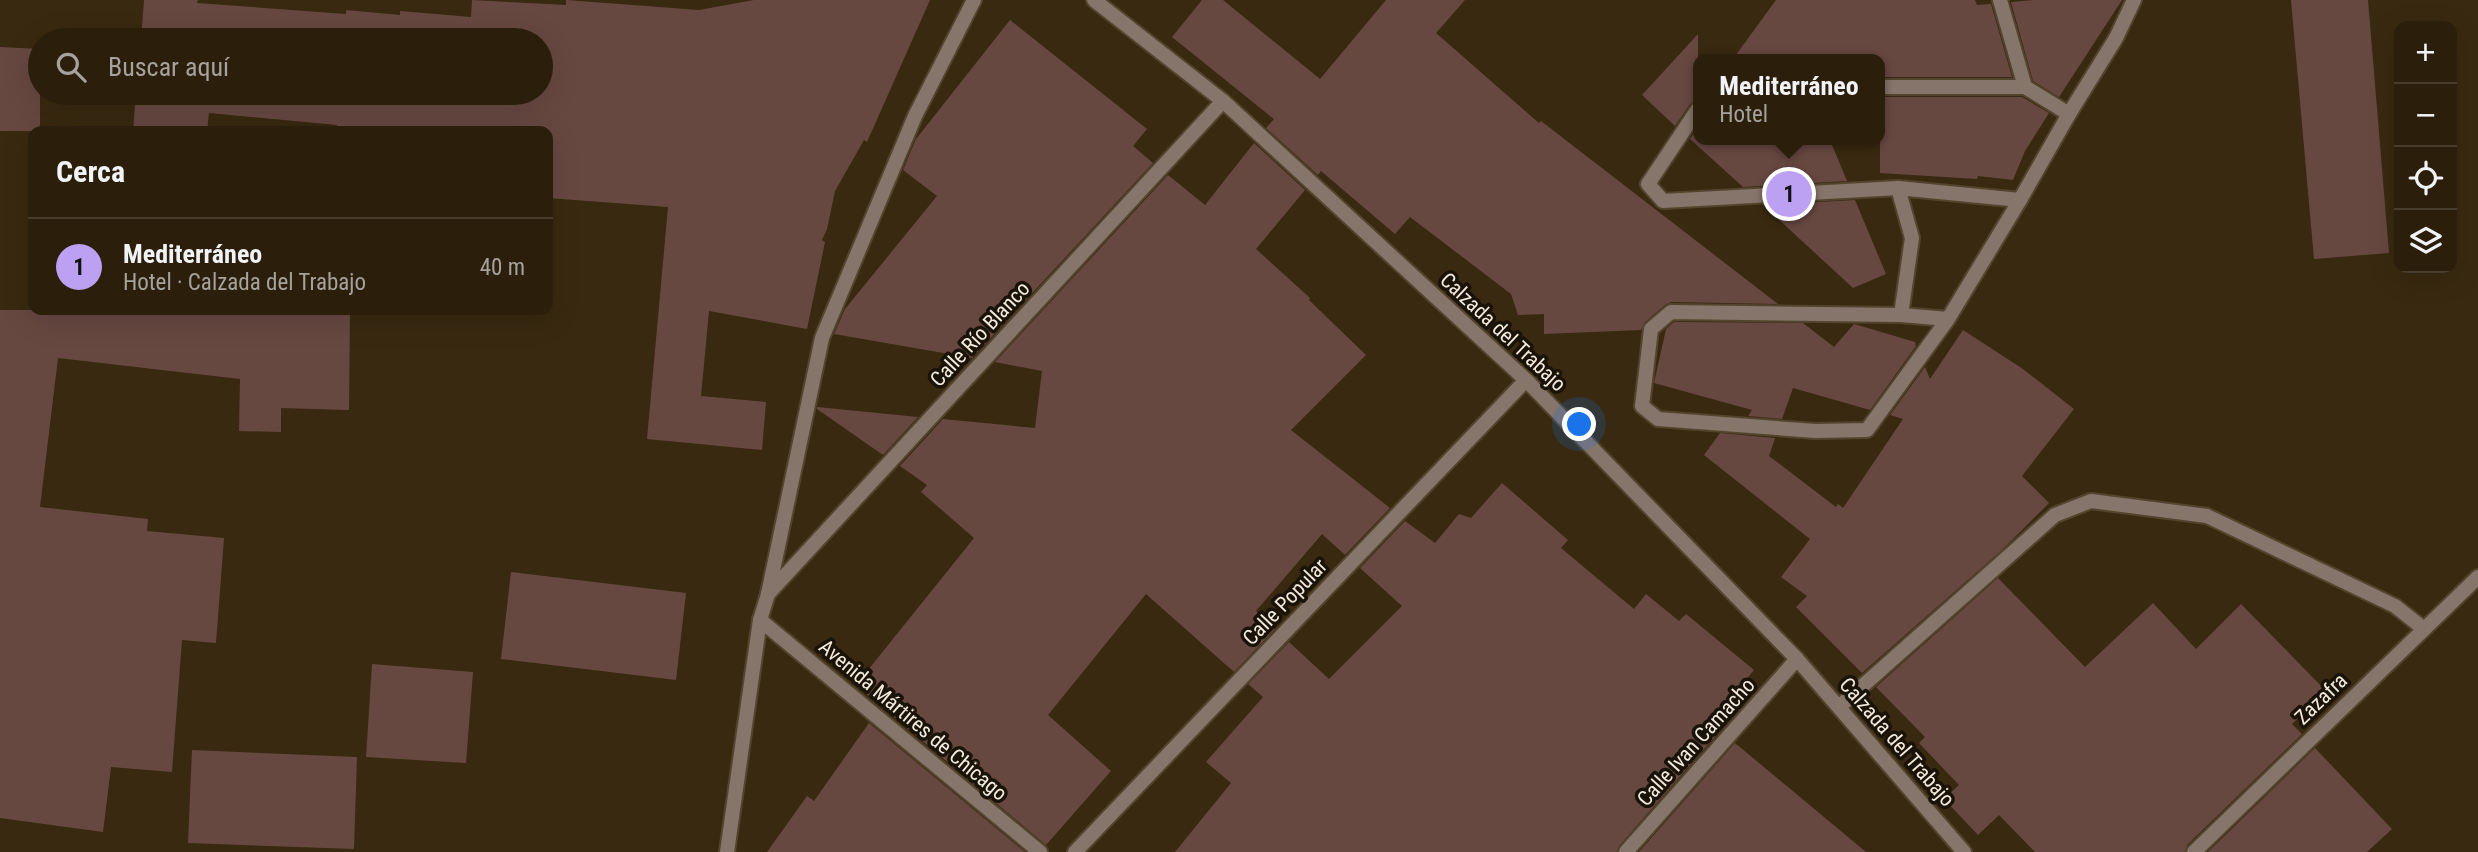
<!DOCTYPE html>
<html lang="es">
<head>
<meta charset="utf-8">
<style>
	:root { --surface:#2b1f0c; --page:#372c1a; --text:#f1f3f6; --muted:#a6a29d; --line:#473d2d; --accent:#bca0f2 }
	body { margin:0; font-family:"Roboto Condensed",sans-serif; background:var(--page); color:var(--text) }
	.controls { position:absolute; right:21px; top:21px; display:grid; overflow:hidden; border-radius:14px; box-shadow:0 7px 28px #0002 }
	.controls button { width:63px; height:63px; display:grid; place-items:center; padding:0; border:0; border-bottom:2px solid var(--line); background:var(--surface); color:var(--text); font:35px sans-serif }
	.you { position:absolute; left:1580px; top:425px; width:24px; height:24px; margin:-18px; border:5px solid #fff; border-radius:50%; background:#1a73e8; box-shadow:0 0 0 10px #1a73e833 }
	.badge { display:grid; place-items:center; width:46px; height:46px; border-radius:50%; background:var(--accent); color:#111; font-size:23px; font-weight:700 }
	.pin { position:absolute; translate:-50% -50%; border:4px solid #fff; box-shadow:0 2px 7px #0006 }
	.popup { position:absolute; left:1693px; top:54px; width:192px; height:91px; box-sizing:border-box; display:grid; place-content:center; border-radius:14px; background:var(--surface); filter:drop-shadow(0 2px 5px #0005); font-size:23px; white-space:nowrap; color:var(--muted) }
	.popup b { font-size:26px; color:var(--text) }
	.popup::after { content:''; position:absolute; left:50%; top:100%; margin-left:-14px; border:14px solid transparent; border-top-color:var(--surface) }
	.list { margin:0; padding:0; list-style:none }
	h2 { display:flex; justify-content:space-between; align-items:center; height:91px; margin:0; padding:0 28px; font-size:30px }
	h2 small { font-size:23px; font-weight:400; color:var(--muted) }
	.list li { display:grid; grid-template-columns:46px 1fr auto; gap:21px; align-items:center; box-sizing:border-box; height:98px; padding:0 28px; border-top:2px solid var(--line) }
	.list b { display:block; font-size:26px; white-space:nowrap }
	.list p { margin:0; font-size:23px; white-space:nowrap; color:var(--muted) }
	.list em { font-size:23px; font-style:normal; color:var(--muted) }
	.icon { flex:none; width:38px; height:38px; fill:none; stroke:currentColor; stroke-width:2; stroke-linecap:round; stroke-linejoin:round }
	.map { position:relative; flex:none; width:2478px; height:852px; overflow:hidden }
	.search { position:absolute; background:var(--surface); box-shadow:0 7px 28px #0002; left:28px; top:28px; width:525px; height:77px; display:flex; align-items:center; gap:18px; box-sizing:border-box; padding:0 24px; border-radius:38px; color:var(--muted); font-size:26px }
	.panel { position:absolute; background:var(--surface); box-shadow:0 7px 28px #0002; left:28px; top:126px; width:525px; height:189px; border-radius:14px }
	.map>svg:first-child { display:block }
	.building { fill:#674841 }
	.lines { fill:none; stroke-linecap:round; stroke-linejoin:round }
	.service-casing { stroke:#53442d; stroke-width:18 }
	.minor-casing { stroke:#53442d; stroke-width:18 }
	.tertiary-casing { stroke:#53442d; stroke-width:18 }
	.service { stroke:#86756a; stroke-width:14 }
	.minor { stroke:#86756a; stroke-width:14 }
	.tertiary { stroke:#86756a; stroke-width:14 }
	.labels { text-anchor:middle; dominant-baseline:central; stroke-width:7; stroke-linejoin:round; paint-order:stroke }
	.street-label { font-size:21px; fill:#f5ebdc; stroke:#1a1309 }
</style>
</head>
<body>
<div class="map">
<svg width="2478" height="852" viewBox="0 0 2478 852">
	<rect width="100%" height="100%" fill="#392910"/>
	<g class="building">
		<polygon points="144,0 198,0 197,3 346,14 346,10 400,15 400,11 471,17 472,0 566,5 566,0 699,10 754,0 930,0 867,142 864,140 835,191 827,229 822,240 825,242 807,329 709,311 701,396 766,402 762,450 647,439 668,207 548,198 548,131 336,131 337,125 209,113 207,131 133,131 136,93 541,93 541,40 141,40"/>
		<polygon points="1202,0 1223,0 1320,79 1386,0 1465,0 1436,33 1539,123 1541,121 1778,304 1671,302 1665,305 1645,322 1641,330 1544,334 1544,314 1518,315 1511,294 1410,217 1395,234 1321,171 1318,175 1266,128 1274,119 1172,37"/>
		<polygon points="1776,0 1975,0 1977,5 1991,4 2012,77 1880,77 1880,59 1733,59"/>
		<polygon points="2035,0 2122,0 2059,97 2033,81 2011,2"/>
		<polygon points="2291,0 2368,0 2389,253 2314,259"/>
		<polygon points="1010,20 1147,129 1133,146 1153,163 972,358 834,334 845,309 937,196 903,170 916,139"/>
		<polygon points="1698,34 1698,99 1690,104 1675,126 1642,95"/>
		<polygon points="0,47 40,49 40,131 0,131"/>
		<polygon points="1880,97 2022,97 2049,113 2025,151 2013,180 1978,176 1977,179 1880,173"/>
		<polygon points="1698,126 1698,140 1830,140 1847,181 1743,187 1690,139"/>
		<polygon points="1254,143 1305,190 1256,249 1310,298 1309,300 1366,355 1291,430 1390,508 1345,555 1322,534 1256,611 1275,629 1234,672 1146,594 1048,715 1111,771 1046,845 856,685 974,538 921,492 927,485 900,466 943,419 1035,428 1042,371 995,362 1168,175 1205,205"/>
		<polygon points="1855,200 1886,274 1853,288 1763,205"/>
		<polygon points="0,310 350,310 349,410 281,408 281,432 239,431 240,379 58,358 40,507 148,519 147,531 224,538 216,643 182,640 172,772 111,767 103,832 0,818"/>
		<polygon points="1674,322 1803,323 1834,347 1854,324 1915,342 1916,346 1870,410 1793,388 1782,419 1748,416 1752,410 1654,383 1666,329"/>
		<polygon points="1963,330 2023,369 2074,409 2022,476 2049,503 2003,549 1862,673 1796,607 1807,596 1781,577 1810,539 1704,455 1720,433 1775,438 1769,456 1836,507 1838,504 1843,508 1903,419 1890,415 1925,367 1930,379"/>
		<polygon points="817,407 918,417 883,455 817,409"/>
		<polygon points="1502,483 1568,540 1561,548 1634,609 1646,594 1679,621 1686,614 1754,670 1711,723 1720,731 1619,846 1617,852 1175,852 1231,783 1206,762 1263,697 1248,684 1289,642 1329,679 1402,606 1360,568 1405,521 1435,543 1459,514 1471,518"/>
		<polygon points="511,572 686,593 676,680 501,659"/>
		<polygon points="1998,578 2085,667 2153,603 2196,649 2241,604 2326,691 2292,724 2302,734 2187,845 2185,852 2035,852 1999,815 1978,835 1944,799 1959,785 1919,743 1925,737 1876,687"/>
		<polygon points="372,664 473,672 466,763 366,757"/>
		<polygon points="869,723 1025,852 767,852 807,796 814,801"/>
		<polygon points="1735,743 1866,852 1639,852"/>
		<polygon points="2315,748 2392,829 2367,852 2208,852"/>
		<polygon points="192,750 357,757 354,849 188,843"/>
	</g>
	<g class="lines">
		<g class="service-casing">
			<g id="service">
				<polyline points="1880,87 2025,87"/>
				<polyline points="1698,109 1648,184 1663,201 1898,188 2020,200"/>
				<polyline points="2069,114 2116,38 2134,0"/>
				<polyline points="1898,188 1912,238 1901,315"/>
				<polyline points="1948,319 1901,315 1671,312 1651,329 1642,406 1658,419 1815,431 1867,430 1948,319 2020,200 2069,114 2025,87 2000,0"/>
				<polyline points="1840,706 2055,515 2091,501 2207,516 2395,606 2424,629"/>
			</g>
		</g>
		<g class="minor-casing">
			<g id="minor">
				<polyline points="768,594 1223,101"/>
				<polyline points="760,620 1040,852"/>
				<polyline points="727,852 760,620 768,594 822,338 915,116 974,0"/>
				<polyline points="1075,852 1526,380"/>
				<polyline points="1626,852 1797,659"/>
				<polyline points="2194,852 2478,577"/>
			</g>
		</g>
		<g class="tertiary-casing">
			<polyline id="tertiary" points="1094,0 1223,101 1526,380 1797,659 1964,852"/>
		</g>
		<use href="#service" class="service"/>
		<use href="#minor" class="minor"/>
		<use href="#tertiary" class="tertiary"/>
	</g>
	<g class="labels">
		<g class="street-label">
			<text transform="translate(1503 332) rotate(43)">Calzada del Trabajo</text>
			<text transform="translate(980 334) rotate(-47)">Calle Río Blanco</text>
			<text transform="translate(1285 602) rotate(-46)">Calle Popular</text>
			<text transform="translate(2321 699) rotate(-44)">Zazafra</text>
			<text transform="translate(913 720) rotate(40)">Avenida Mártires de Chicago</text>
			<text transform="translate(1696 742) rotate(-48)">Calle Ivan Camacho</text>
			<text transform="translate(1897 742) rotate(49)">Calzada del Trabajo</text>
		</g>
	</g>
</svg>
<div class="controls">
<button>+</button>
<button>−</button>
<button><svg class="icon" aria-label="locate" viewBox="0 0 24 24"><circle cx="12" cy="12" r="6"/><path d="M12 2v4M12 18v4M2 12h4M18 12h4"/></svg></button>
<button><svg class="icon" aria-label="layers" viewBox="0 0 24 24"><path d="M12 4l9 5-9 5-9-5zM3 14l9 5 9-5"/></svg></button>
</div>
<div class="you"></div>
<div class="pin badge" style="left:1789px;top:194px">1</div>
<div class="popup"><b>Mediterráneo</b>Hotel</div>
<div class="search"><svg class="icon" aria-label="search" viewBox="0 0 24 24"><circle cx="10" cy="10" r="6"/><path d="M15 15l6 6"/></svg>Buscar aquí</div>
<section class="panel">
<h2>Cerca<small></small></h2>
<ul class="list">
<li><span class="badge">1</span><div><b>Mediterráneo</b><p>Hotel · Calzada del Trabajo</p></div><em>40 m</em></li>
</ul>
</section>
</div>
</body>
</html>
